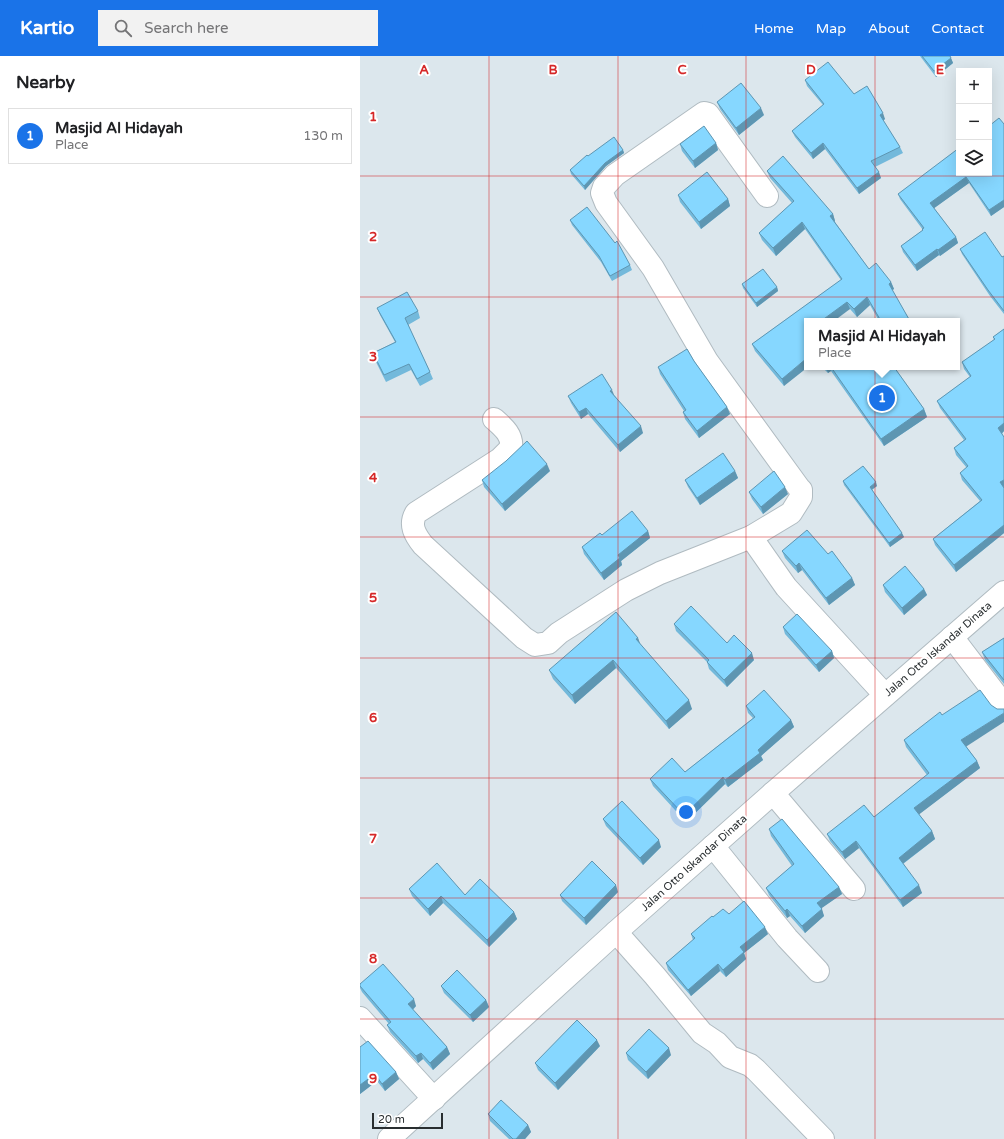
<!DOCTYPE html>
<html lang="en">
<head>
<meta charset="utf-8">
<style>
	:root { --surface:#fff; --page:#f2f2f2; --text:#202124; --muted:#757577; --line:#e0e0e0; --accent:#1a73e8 }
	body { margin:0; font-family:"Varela Round",sans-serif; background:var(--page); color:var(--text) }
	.controls { position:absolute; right:12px; top:12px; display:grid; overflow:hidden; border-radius:0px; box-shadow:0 4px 16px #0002 }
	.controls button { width:36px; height:36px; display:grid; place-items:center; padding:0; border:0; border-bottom:1px solid var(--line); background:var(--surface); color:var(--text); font:20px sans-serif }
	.scale { position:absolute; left:12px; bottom:10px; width:71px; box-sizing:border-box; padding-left:4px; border:2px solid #292e30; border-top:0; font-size:11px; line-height:14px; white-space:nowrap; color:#292e30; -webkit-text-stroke:3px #fff; paint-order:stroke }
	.you { position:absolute; left:326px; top:756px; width:14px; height:14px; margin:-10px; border:3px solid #fff; border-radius:50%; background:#1a73e8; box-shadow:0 0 0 6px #1a73e833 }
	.badge { display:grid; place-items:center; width:26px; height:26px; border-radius:50%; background:var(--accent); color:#fff; font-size:13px; font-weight:700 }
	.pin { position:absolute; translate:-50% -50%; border:2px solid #fff; box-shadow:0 1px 4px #0006 }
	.popup { position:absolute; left:444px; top:262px; width:156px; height:52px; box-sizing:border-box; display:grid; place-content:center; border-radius:0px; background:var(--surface); filter:drop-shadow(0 1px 3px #0005); font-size:13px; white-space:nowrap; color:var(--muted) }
	.popup b { font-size:15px; color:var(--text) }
	.popup::after { content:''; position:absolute; left:50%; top:100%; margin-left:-8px; border:8px solid transparent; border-top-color:var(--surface) }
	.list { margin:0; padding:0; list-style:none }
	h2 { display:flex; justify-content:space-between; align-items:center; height:52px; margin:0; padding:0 16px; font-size:17px }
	h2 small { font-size:13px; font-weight:400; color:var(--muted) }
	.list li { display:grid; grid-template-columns:26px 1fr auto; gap:12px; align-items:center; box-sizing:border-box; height:56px; margin:0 8px 8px; padding:0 8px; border:1px solid var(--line); border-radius:0px }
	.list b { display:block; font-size:15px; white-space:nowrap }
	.list p { margin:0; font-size:13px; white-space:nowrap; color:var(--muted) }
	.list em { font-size:13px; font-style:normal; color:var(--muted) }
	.icon { flex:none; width:22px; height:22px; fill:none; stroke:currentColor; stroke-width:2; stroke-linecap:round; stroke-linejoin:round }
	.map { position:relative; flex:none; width:644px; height:1083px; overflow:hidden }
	header { display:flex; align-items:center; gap:24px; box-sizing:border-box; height:56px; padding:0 20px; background:var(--accent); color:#fff }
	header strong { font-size:19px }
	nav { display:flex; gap:22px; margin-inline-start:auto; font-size:14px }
	.search { width:280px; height:36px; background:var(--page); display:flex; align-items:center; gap:10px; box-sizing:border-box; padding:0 14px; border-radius:0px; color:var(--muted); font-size:15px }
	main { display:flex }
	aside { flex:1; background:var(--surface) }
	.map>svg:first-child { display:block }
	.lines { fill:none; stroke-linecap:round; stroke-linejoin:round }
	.minor-casing { stroke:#b0bbc1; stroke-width:24 }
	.major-casing { stroke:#b0bbc1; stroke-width:24 }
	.minor { stroke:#fff; stroke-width:22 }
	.major { stroke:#fff; stroke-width:22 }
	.wall { fill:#73b9db }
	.shaded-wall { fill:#5e96b2 }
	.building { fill:#86d7ff; stroke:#5e96b2 }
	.grid { fill:none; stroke:#d62828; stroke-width:1; stroke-opacity:0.55 }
	.labels { text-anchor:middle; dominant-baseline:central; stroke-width:4; stroke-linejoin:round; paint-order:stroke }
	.street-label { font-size:11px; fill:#292e30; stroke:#fff }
	.grid-label { font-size:13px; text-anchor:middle; font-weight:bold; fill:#d62828; stroke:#fff; stroke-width:4; stroke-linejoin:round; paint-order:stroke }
</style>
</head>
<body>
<header>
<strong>Kartio</strong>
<div class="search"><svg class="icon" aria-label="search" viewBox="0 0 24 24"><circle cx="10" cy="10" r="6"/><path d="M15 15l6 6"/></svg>Search here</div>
<nav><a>Home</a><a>Map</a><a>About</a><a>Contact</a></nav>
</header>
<main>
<aside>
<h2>Nearby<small></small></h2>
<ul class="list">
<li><span class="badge">1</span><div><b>Masjid Al Hidayah</b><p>Place</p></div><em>130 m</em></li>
</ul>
</aside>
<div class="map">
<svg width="644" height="1083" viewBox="0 0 644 1083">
	<rect width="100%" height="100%" fill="#dce7ed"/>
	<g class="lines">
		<g class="minor-casing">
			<g id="minor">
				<path d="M134 363C143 371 153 379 151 392L140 403 56 457C49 469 55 479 63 489L164 582 175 589 188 587 199 577 266 534 300 517 391 481 431 457 441 441V434L439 432 347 305 293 212 246 147 242 137 244 131 255 119 344 57 348 58 407 140"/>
				<polyline points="391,481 426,531 525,639"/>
				<polyline points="592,581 644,649"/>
				<polyline points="413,737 494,833"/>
				<polyline points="353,790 427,882 458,915"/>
				<polyline points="256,876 295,920 342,977 357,987 370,1001 390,1009 396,1014 463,1083"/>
				<polyline points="0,962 74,1043"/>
			</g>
		</g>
		<g class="major-casing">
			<polyline id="major" points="29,1083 256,876 413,737 644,536"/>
		</g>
		<use href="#minor" class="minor"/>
		<use href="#major" class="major"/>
	</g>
	<g class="wall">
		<polygon points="560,0 590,0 593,7 576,21"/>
		<polygon points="445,24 494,38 525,63 523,65 540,91 543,97 515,111 521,122 499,138 465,93 453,103 435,81 432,75 463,49 447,30"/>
		<polygon points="357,46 404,59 379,79 360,53"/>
		<polygon points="644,68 644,151 631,160 609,127 574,152 596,181 598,187 580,200 579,199 557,215 543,196 541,190 563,174 540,143 538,138"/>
		<polygon points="356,87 358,94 335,112 322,95 320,88"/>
		<polygon points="263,94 264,97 246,110 225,134 211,118 210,114 228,100"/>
		<polygon points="407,115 473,158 475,165 475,166 509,213 531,226 534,233 532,234 550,265 519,265 510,249 497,261 490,253 447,265 424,330 395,295 392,288 481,224 445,173 416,200 402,184 399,177 432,147 410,122"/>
		<polygon points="318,139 368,143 370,150 341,173 320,146"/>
		<polygon points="210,164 270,209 272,214 252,225 241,206 212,169"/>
		<polygon points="600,193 642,201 644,200 644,258 630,240 602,198"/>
		<polygon points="382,228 417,231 418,235 397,251 383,232"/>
		<polygon points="17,252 58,255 60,262 48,269 70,316 73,323 60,330 51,314 26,326 15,304 13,297 35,286 20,259"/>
		<polygon points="644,273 644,375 642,378 644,381 644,477 596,516 575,489 573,483 620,445 602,424 600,417 607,412 596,399 594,392 604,384 580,352 577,345 610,321 604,313 602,306 634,284 633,281"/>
		<polygon points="334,305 367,351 370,358 339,382 325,363 323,356 324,355 300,318 298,311"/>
		<polygon points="462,311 534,311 564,353 567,361 524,390 471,315 468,317"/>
		<polygon points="208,340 255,340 283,377 260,396 228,358 221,363 211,347"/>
		<polygon points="190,415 145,455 124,431 122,424"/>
		<polygon points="375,415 378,422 340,449 328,431 325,424"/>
		<polygon points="483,425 517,430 512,434 544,481 530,491 484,429"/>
		<polygon points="389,436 428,438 403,458 392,443"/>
		<polygon points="288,475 290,482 261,505 262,509 244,524 224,498 222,491 242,479"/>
		<polygon points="422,495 468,498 492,522 495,529 469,549 442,514 438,517 425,502"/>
		<polygon points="523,529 564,533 567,539 544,559 525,536"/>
		<polygon points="314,568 367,587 394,604 367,631 349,613 347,606 316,575"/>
		<polygon points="423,571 472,595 474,602 459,616 425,578"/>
		<polygon points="278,582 280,588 332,653 309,673 256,612 215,648 193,623 189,614"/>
		<polygon points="644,582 644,628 625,604 622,596"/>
		<polygon points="386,650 431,664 434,671 401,700 403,704 368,731 365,728 326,766 293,730 290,723 325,716 393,662 388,657"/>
		<polygon points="544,684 606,690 617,705 620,712 559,758 572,775 575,783 543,808 562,837 543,851 499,792 485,803 470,785 467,778 514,761 567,719 546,691"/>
		<polygon points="243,763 301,791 283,809 246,770"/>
		<polygon points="409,773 479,831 482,838 461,852 464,860 445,877 430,860 427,862 409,839 406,832 432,810 411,780"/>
		<polygon points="49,833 105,839 154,856 157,863 129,891 83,847 70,860 52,840"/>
		<polygon points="258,836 226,869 202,845 200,839"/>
		<polygon points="369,858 408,878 384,897 386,903 366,921 360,915 331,940 308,914 306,907 333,884 331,878 353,861"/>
		<polygon points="0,928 56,950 53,954 87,991 90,998 73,1014 63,1003 58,1007 30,976 27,969 29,968 2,936 0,932"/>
		<polygon points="81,930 126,944 129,951 113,966 84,937"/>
		<polygon points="240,990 198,1034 178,1014 175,1007"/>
		<polygon points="0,991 36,1016 39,1023 25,1035 17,1025 0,1038"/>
		<polygon points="266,997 311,999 288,1023 268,1004"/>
		<polygon points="128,1058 168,1069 171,1076 165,1083 149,1083 130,1065"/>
	</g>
	<g class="shaded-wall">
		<polygon points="591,2 593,7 576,21 574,15"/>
		<polygon points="401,52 404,59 379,79 376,72"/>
		<polygon points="523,57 525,63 522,65 520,59"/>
		<polygon points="356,87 358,94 335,112 333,105"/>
		<polygon points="463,87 465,93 453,103 451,97"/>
		<polygon points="263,94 264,97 246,110 225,134 224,130 245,107"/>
		<polygon points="519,116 521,122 499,138 497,132"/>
		<polygon points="606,121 609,127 573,153 570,147"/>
		<polygon points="368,143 370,150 341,173 339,166"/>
		<polygon points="644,144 644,151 631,160 629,154"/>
		<polygon points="473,158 475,165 473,167 470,160"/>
		<polygon points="442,166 445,173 416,200 413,192"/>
		<polygon points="596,181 598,187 580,200 578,194"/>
		<polygon points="577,193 579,199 557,215 555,209"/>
		<polygon points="531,226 534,233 531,235 529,228"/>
		<polygon points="417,231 418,235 397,251 396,247"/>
		<polygon points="507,241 510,249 497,261 494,253"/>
		<polygon points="487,246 490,253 474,265 461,265"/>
		<polygon points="447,302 447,311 448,311 424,330 422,323"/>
		<polygon points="466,311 470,311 471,315 468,317"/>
		<polygon points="252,334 255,341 250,335"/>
		<polygon points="367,351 370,358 339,382 337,375"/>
		<polygon points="226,352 228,358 221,363 219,356"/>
		<polygon points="564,353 567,361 524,390 521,383"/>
		<polygon points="644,367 644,375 640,379 638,372"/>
		<polygon points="281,370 283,377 260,396 258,389"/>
		<polygon points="187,408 190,415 145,455 142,448"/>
		<polygon points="375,415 378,422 340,449 337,442"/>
		<polygon points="644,424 644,432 640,426"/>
		<polygon points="516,426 517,430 511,434 510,431"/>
		<polygon points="425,431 428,438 403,458 401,451"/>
		<polygon points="644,469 644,477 596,516 594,509"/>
		<polygon points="288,475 290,482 261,505 262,509 244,524 241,517 258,499"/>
		<polygon points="542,477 544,481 530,491 529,487"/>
		<polygon points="439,507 442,514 438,517 436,510"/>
		<polygon points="492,522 495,529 469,549 466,542"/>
		<polygon points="564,533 567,539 544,559 542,552"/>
		<polygon points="278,582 281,590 276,583"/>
		<polygon points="472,595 474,602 459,616 456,609"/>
		<polygon points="392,597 394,604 367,631 364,624"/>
		<polygon points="253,604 256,612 215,648 212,639"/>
		<polygon points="329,644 332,653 309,673 306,665"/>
		<polygon points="644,657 644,666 604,692 601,684"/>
		<polygon points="431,664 434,671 401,700 403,704 368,731 365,724"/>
		<polygon points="617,705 620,712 557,760 554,752"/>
		<polygon points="363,721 365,728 326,766 324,759"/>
		<polygon points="572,775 575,783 541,809 539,802"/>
		<polygon points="299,784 301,791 283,809 280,802"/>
		<polygon points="496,785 499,792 485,803 482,796"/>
		<polygon points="256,829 258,836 226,869 224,862"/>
		<polygon points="559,829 562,837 543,851 540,844"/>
		<polygon points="479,831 482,838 459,854 457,847"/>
		<polygon points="81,840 83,847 70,860 68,853"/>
		<polygon points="427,853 430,860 427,862 425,855"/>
		<polygon points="462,853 464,860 445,877 442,870"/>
		<polygon points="154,856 157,863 129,891 127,884"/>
		<polygon points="405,871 408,878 384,897 386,903 366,921 363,914 380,891"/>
		<polygon points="358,908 360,915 331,940 328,934"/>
		<polygon points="54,943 56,950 51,955 48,948"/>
		<polygon points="126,944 129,951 113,966 110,959"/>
		<polygon points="237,984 240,990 198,1034 195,1027"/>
		<polygon points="87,991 90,998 73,1014 70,1007"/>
		<polygon points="309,992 311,999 288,1023 286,1016"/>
		<polygon points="61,997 63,1003 58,1007 56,1000"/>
		<polygon points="36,1016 39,1023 25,1035 22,1028"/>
		<polygon points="15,1018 17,1025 0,1038 0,1029"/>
		<polygon points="168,1069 171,1076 165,1083 156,1083"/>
	</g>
	<g class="building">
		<polygon points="562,0 590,0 591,2 574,15"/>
		<polygon points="468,6 494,38 507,30 523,57 520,59 540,91 511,105 519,116 497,132 463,87 451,97 432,75 464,48 445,24"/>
		<polygon points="381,27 401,52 376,72 357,46"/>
		<polygon points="639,62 644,68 644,144 629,154 606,121 570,147 596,181 578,194 577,193 555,209 541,190 563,174 562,173 564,172 538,138 599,92 599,117 629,117 629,70"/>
		<polygon points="344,70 356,87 333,105 320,88"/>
		<polygon points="254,81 263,94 245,107 224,130 210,114 227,99 228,100"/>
		<polygon points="423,100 473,158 470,160 509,213 516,207 531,226 529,228 550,265 521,265 507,241 494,253 487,246 461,265 447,265 447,302 422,323 392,288 482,223 442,166 413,192 399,177 434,145 407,115"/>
		<polygon points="347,116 368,143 339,166 318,139"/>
		<polygon points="227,151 255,187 257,185 270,209 250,220 239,200 210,164"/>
		<polygon points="625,176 642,201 644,200 644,255 628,234 600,193"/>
		<polygon points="403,213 417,231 396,247 382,228"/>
		<polygon points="47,236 58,255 45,262 70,316 57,323 49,308 24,319 13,297 36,286 17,252"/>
		<polygon points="644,273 644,367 638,372 644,381 644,424 640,426 644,432 644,469 594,509 573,483 622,444 600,417 608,410 594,392 606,383 577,345 611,320 602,306 635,283 633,281"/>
		<polygon points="327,293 334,305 367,351 337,375 323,356 326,354 298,311"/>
		<polygon points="471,311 534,311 564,353 521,383"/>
		<polygon points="242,318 252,334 250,335 281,370 258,389 226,352 219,356 208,340"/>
		<polygon points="167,385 187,408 142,448 122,424 146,405"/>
		<polygon points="363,397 375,415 337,442 325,424"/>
		<polygon points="503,410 516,426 510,431 542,477 529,487 483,425"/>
		<polygon points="414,415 425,431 401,451 389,436"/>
		<polygon points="272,455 288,475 258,499 260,502 241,517 222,491 240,477 242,479"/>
		<polygon points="447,474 468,498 472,495 492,522 466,542 439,507 436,510 422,495"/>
		<polygon points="545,510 564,533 542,552 523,529"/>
		<polygon points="331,550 367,587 374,579 392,597 364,624 347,606 349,604 314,568"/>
		<polygon points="256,556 278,582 276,583 329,644 306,665 253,604 212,639 189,614"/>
		<polygon points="437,558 472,595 456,609 423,571"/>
		<polygon points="644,582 644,624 622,596"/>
		<polygon points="404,634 431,664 398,694 400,697 365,724 363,721 324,759 290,723 312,702 325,716 395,661 386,650"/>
		<polygon points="620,634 631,649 637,653 644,653 644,657 601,684 617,705 554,752 572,775 539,802 559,829 540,844 496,785 482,796 467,778 504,749 514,761 569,717 544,684 580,656 582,659"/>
		<polygon points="262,745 299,784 280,802 243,763"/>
		<polygon points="422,763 479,831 457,847 462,853 442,870 427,853 425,855 406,832 434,808 409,773"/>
		<polygon points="232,805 256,829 224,862 200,839"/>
		<polygon points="77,807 105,839 120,823 154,856 127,884 81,840 68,853 49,833"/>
		<polygon points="384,845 405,871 380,891 384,896 363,914 358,908 328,934 306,907 335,882 331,878 352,860 353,861 363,853 369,858"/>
		<polygon points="23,908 54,943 48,948 87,991 70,1007 61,997 56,1000 27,969 31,966 0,930 0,928"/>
		<polygon points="97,914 126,944 110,959 81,930"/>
		<polygon points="217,964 237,984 195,1027 175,1007"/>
		<polygon points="289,973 309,992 286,1016 266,997"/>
		<polygon points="8,985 36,1016 22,1028 15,1018 0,1029 0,991"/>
		<polygon points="141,1044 168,1069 156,1083 153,1083 128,1058"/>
	</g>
	<path class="grid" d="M129 0V1083M258 0V1083M386 0V1083M515 0V1083M0 120H644M0 241H644M0 361H644M0 481H644M0 602H644M0 722H644M0 842H644M0 963H644"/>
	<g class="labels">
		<g class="street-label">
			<text transform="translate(578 593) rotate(-41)">Jalan Otto Iskandar Dinata</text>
			<text transform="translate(334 807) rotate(-42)">Jalan Otto Iskandar Dinata</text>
		</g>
	</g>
	<g class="grid-label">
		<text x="64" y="18">A</text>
		<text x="193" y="18">B</text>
		<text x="322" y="18">C</text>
		<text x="451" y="18">D</text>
		<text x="580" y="18">E</text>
		<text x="13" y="65">1</text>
		<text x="13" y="185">2</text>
		<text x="13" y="305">3</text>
		<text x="13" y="426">4</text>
		<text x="13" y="546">5</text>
		<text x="13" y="666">6</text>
		<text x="13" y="787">7</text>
		<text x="13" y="907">8</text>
		<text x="13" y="1027">9</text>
	</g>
</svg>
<div class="controls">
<button>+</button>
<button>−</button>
<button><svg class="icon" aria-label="layers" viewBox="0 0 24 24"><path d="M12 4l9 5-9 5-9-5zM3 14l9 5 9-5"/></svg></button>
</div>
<div class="scale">20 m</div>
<div class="you"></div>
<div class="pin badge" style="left:522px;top:342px">1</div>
<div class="popup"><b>Masjid Al Hidayah</b>Place</div>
</div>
</main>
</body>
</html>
